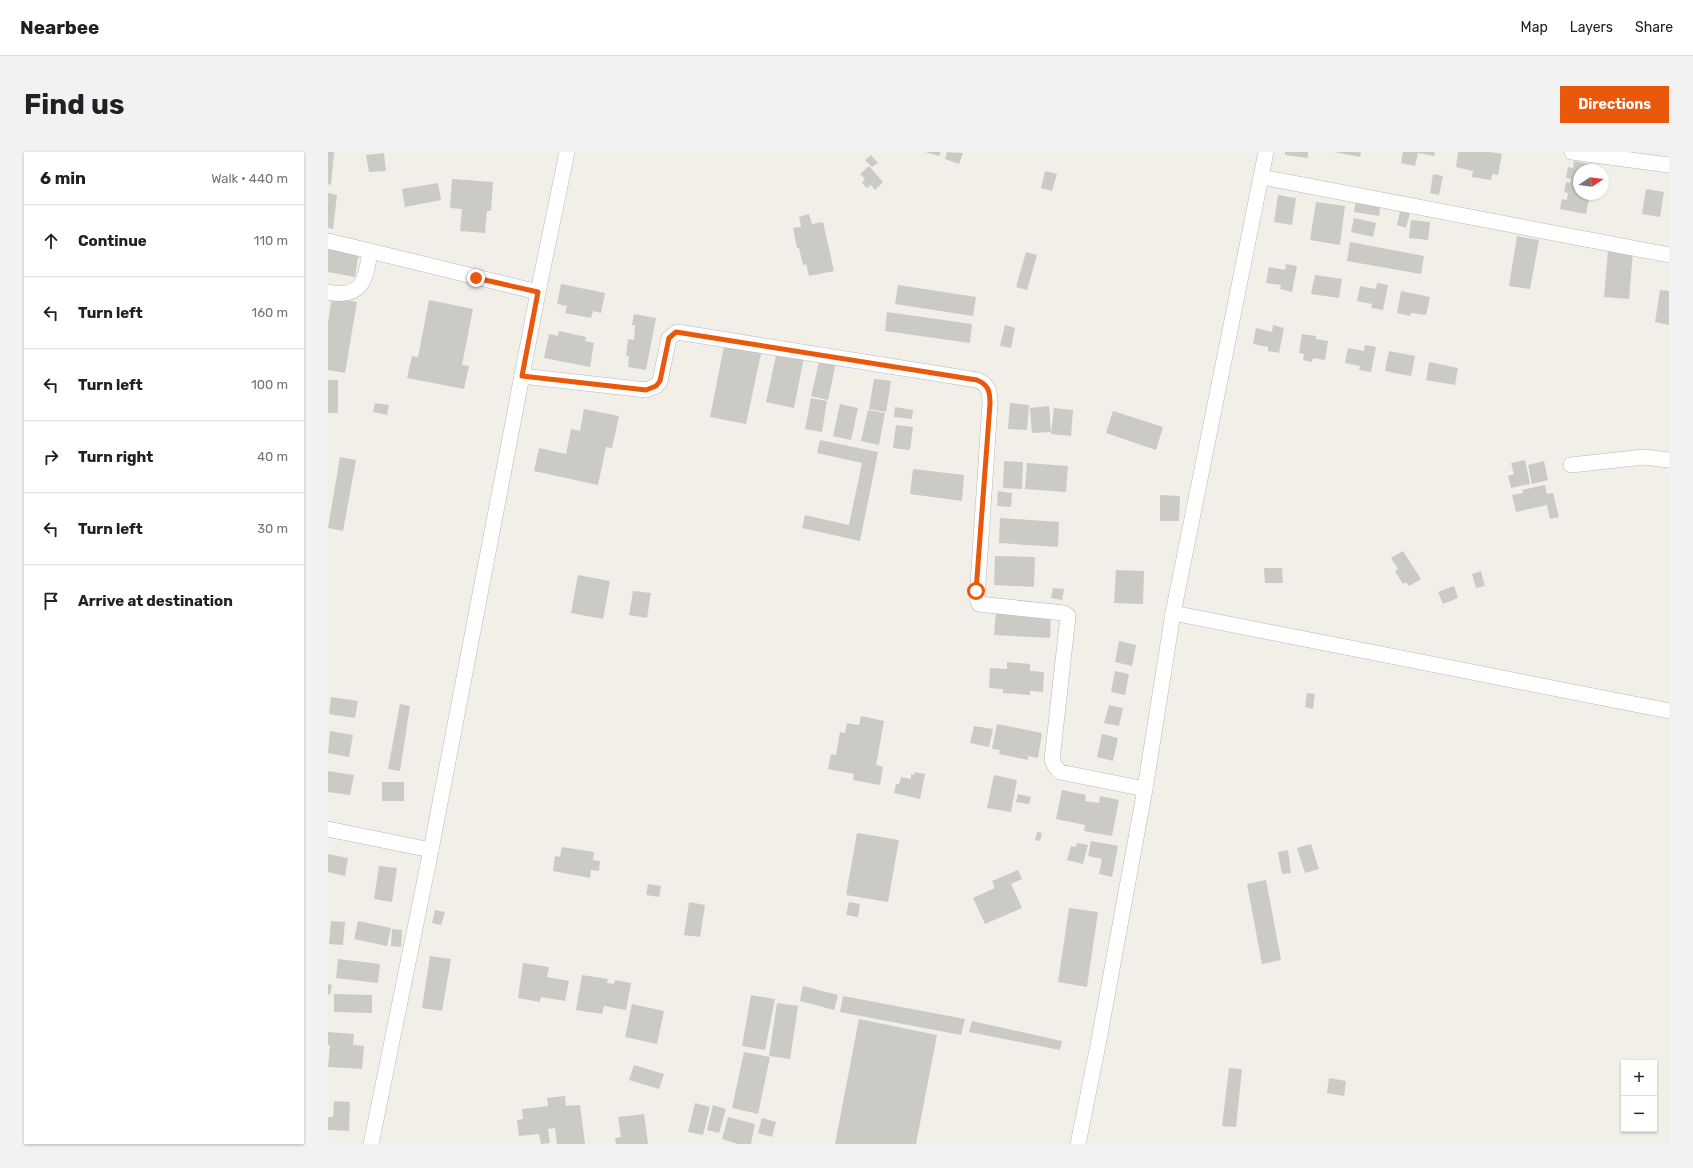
<!DOCTYPE html>
<html lang="en">
<head>
<meta charset="utf-8">
<style>
	:root { --surface:#fff; --page:#f2f2f2; --text:#202124; --muted:#757577; --line:#e0e0e0; --accent:#ea580c }
	body { margin:0; font-family:Rubik,sans-serif; background:var(--page); color:var(--text) }
	.controls { position:absolute; right:12px; bottom:12px; display:grid; overflow:hidden; border-radius:0px; box-shadow:0 1px 3px #0004 }
	.controls button { width:36px; height:36px; display:grid; place-items:center; padding:0; border:0; border-bottom:1px solid var(--line); background:var(--surface); color:var(--text); font:20px sans-serif }
	.compass { position:absolute; left:1245px; top:12px; width:36px; height:36px; border-radius:50%; background:var(--surface); box-shadow:0 1px 3px #0004; rotate:77deg }
	.stop { position:absolute; width:12px; height:12px; margin:-9px; border:3px solid #ea580c; border-radius:50%; background:#fff }
	.stop.end { background:#ea580c; border-color:#fff; box-shadow:0 1px 4px #0008 }
	.list { margin:0; padding:0; list-style:none }
	h2 { display:flex; justify-content:space-between; align-items:center; height:52px; margin:0; padding:0 16px; font-size:17px }
	h2 small { font-size:13px; font-weight:400; color:var(--muted) }
	.list li { display:grid; grid-template-columns:26px 1fr auto; gap:12px; align-items:center; box-sizing:border-box; height:72px; padding:0 16px; border-top:1px solid var(--line) }
	.list b { display:block; font-size:15px; white-space:nowrap }
	.list em { font-size:13px; font-style:normal; color:var(--muted) }
	.icon { flex:none; width:22px; height:22px; fill:none; stroke:currentColor; stroke-width:2; stroke-linecap:round; stroke-linejoin:round }
	.map { position:relative; flex:none; width:1341px; height:992px; overflow:hidden; border-radius:0px }
	header { display:flex; align-items:center; gap:24px; box-sizing:border-box; height:56px; padding:0 20px; background:var(--surface); border-bottom:1px solid var(--line) }
	header strong { font-size:19px }
	nav { display:flex; gap:22px; margin-inline-start:auto; font-size:14px }
	.intro { display:flex; align-items:center; justify-content:space-between; box-sizing:border-box; height:96px; padding:0 24px }
	h1 { margin:0; font-size:28px }
	.button { padding:10px 18px; border-radius:0px; background:var(--accent); color:#fff; font-size:14px; font-weight:700 }
	main { display:flex; gap:24px; padding:0 24px }
	aside { flex:1; background:var(--surface); border-radius:0px; box-shadow:0 1px 3px #0004 }
	.map>svg:first-child { display:block }
	.building { fill:#cccac5 }
	.lines { fill:none; stroke-linecap:round; stroke-linejoin:round }
	.street-casing { stroke:#b5b8bc; stroke-width:16 }
	.street { stroke:#fff; stroke-width:15 }
	.route { stroke:#ea580c; stroke-width:5 }
</style>
</head>
<body>
<header>
<strong>Nearbee</strong>
<nav><a>Map</a><a>Layers</a><a>Share</a></nav>
</header>
<div class="intro"><h1>Find us</h1><a class="button">Directions</a></div>
<main>
<aside>
<h2>6 min<small>Walk · 440 m</small></h2>
<ul class="list">
<li><svg class="icon" aria-label="ahead" viewBox="0 0 24 24"><path d="M12 20V5M6 11l6-6 6 6"/></svg><div><b>Continue</b></div><em>110 m</em></li>
<li><svg class="icon" aria-label="left" viewBox="0 0 24 24"><path d="M17 20v-9H6M10 6l-5 5 5 5"/></svg><div><b>Turn left</b></div><em>160 m</em></li>
<li><svg class="icon" aria-label="left" viewBox="0 0 24 24"><path d="M17 20v-9H6M10 6l-5 5 5 5"/></svg><div><b>Turn left</b></div><em>100 m</em></li>
<li><svg class="icon" aria-label="right" viewBox="0 0 24 24"><path d="M7 20v-9h11M14 6l5 5-5 5"/></svg><div><b>Turn right</b></div><em>40 m</em></li>
<li><svg class="icon" aria-label="left" viewBox="0 0 24 24"><path d="M17 20v-9H6M10 6l-5 5 5 5"/></svg><div><b>Turn left</b></div><em>30 m</em></li>
<li><svg class="icon" aria-label="arrive" viewBox="0 0 24 24"><path d="M6 21V4h12l-3 4 3 4H6"/></svg><div><b>Arrive at destination</b></div></li>
</ul>
</aside>
<div class="map">
<svg width="1341" height="992" viewBox="0 0 1341 992">
	<rect width="100%" height="100%" fill="#f1efe8"/>
	<g class="building">
		<polygon points="0,0 6,0 3,33 0,32"/>
		<polygon points="597,0 613,0 611,4"/>
		<polygon points="619,0 635,1 631,12 617,7"/>
		<polygon points="957,0 980,0 980,6 957,3"/>
		<polygon points="1006,0 1033,0 1032,5"/>
		<polygon points="1075,0 1107,0 1106,4 1090,1 1087,14 1073,11"/>
		<polygon points="1130,0 1162,0 1174,2 1170,23 1164,22 1163,28 1144,25 1145,19 1128,15"/>
		<polygon points="56,1 58,19 41,20 38,3"/>
		<polygon points="543,3 550,11 544,15 537,8"/>
		<polygon points="1246,9 1267,13 1266,18 1251,18 1251,42 1262,42 1258,62 1232,57 1234,47 1239,48 1240,41 1236,40 1238,30 1242,31 1243,27 1238,26 1240,15 1245,16"/>
		<polygon points="541,14 555,30 547,38 543,33 539,36 534,31 537,27 532,22"/>
		<polygon points="717,19 729,22 724,39 713,36"/>
		<polygon points="1105,22 1115,24 1111,43 1102,41"/>
		<polygon points="124,27 165,30 163,59 159,59 157,81 132,79 134,57 122,56"/>
		<polygon points="110,31 113,48 77,55 74,37"/>
		<polygon points="1318,37 1336,40 1332,65 1314,62"/>
		<polygon points="0,41 9,43 5,77 0,76"/>
		<polygon points="950,43 968,46 964,73 946,70"/>
		<polygon points="1028,47 1053,51 1051,64 1026,60"/>
		<polygon points="988,50 1017,54 1012,93 982,88"/>
		<polygon points="1073,55 1083,57 1078,76 1069,73"/>
		<polygon points="481,62 484,72 495,70 506,119 481,124 478,112 475,113 471,96 469,96 465,76 473,75 471,65"/>
		<polygon points="1026,66 1048,71 1045,85 1023,80"/>
		<polygon points="1083,68 1102,70 1100,88 1081,86"/>
		<polygon points="1189,84 1211,88 1202,137 1181,134"/>
		<polygon points="1022,90 1096,104 1093,122 1019,109"/>
		<polygon points="0,94 31,99 27,125 0,120"/>
		<polygon points="1280,98 1305,100 1301,147 1276,145"/>
		<polygon points="698,100 709,103 699,138 688,135"/>
		<polygon points="958,112 969,114 964,140 952,137 953,133 938,131 941,115 957,118"/>
		<polygon points="987,123 1014,127 1011,146 983,142"/>
		<polygon points="1049,131 1060,133 1055,158 1043,156 1044,152 1029,149 1032,134 1048,137"/>
		<polygon points="233,132 277,141 273,161 265,159 263,166 237,161 239,154 229,152"/>
		<polygon points="570,133 648,145 645,164 567,152"/>
		<polygon points="1332,138 1341,139 1341,173 1327,170"/>
		<polygon points="1073,139 1102,145 1098,163 1083,161 1082,164 1069,161"/>
		<polygon points="4,145 29,150 17,221 0,218 0,171"/>
		<polygon points="101,148 145,157 134,213 141,214 136,237 79,226 84,204 90,205"/>
		<polygon points="559,160 644,172 642,191 557,179"/>
		<polygon points="306,162 328,166 318,218 300,215 301,204 298,204 300,187 306,188 307,173 304,173"/>
		<polygon points="677,173 687,176 683,196 672,194"/>
		<polygon points="945,173 956,176 951,201 940,199 940,195 925,192 928,176 944,180"/>
		<polygon points="231,179 258,185 257,189 266,191 262,215 216,206 221,182 230,184"/>
		<polygon points="974,182 988,184 988,187 1000,189 997,208 985,206 984,210 975,208 976,202 971,201"/>
		<polygon points="397,189 434,197 418,272 382,265"/>
		<polygon points="1037,193 1048,195 1043,220 1031,218 1032,214 1017,211 1020,196 1036,199"/>
		<polygon points="449,199 476,205 466,256 438,250"/>
		<polygon points="1061,199 1087,204 1083,224 1057,219"/>
		<polygon points="493,202 509,206 500,248 483,244"/>
		<polygon points="1101,210 1130,216 1127,233 1098,228"/>
		<polygon points="546,227 563,229 558,260 541,257"/>
		<rect x="0" y="228" width="10" height="33"/>
		<polygon points="483,246 499,249 494,280 477,277"/>
		<polygon points="47,251 61,253 59,263 45,260"/>
		<polygon points="682,251 701,253 699,278 680,277"/>
		<polygon points="512,252 530,256 523,288 505,284"/>
		<polygon points="721,254 723,280 704,281 702,256"/>
		<polygon points="567,255 585,258 584,267 566,265"/>
		<polygon points="726,256 745,258 743,284 723,282"/>
		<polygon points="256,257 291,264 284,296 278,295 270,333 206,319 211,296 238,302 243,277 252,279"/>
		<polygon points="540,258 557,261 551,293 533,289"/>
		<polygon points="785,259 835,275 828,298 778,281"/>
		<polygon points="568,273 585,275 582,298 565,296"/>
		<polygon points="492,288 550,300 532,389 474,376 477,363 521,373 534,311 489,301"/>
		<polygon points="12,305 28,308 15,379 0,376"/>
		<polygon points="1197,308 1202,332 1183,336 1180,324 1186,322 1183,311"/>
		<polygon points="676,309 695,310 694,337 675,336"/>
		<polygon points="1216,309 1220,328 1204,332 1200,313"/>
		<polygon points="699,311 740,314 738,340 697,337"/>
		<polygon points="585,317 636,323 634,349 582,342"/>
		<polygon points="1217,333 1219,342 1225,341 1231,365 1222,367 1219,353 1188,360 1184,343 1195,341 1194,338"/>
		<polygon points="670,339 684,341 683,355 669,354"/>
		<polygon points="832,343 852,344 851,369 832,369"/>
		<polygon points="672,366 731,370 730,395 671,391"/>
		<polygon points="1075,399 1093,427 1081,434 1078,430 1075,432 1067,419 1070,417 1063,406"/>
		<polygon points="667,404 707,405 706,435 666,433"/>
		<polygon points="936,416 954,416 955,431 937,431"/>
		<polygon points="788,418 816,419 815,452 786,451"/>
		<polygon points="1153,419 1157,434 1148,436 1144,422"/>
		<polygon points="250,423 282,429 275,467 243,461"/>
		<polygon points="1126,434 1130,446 1115,452 1110,440"/>
		<polygon points="725,436 736,437 734,448 723,446"/>
		<polygon points="305,439 323,441 319,466 301,463"/>
		<polygon points="668,460 723,464 722,486 666,483"/>
		<polygon points="791,489 808,493 804,514 787,510"/>
		<polygon points="679,510 702,512 702,519 716,520 715,540 702,539 702,543 675,541 675,537 661,536 662,516 679,517"/>
		<polygon points="787,519 801,522 797,543 783,540"/>
		<polygon points="979,541 987,542 985,557 977,555"/>
		<polygon points="3,545 30,549 27,566 1,562"/>
		<polygon points="72,552 82,554 72,619 60,617"/>
		<polygon points="781,553 795,556 791,574 776,571"/>
		<polygon points="533,564 556,569 548,613 555,615 552,633 525,628 526,622 500,617 503,602 508,603 512,580 517,581 519,571 531,573"/>
		<polygon points="669,572 714,581 710,606 700,604 700,608 671,602 672,598 664,597"/>
		<polygon points="646,574 665,577 661,595 642,591"/>
		<polygon points="2,579 25,583 21,605 0,601"/>
		<polygon points="774,582 790,586 785,609 769,605"/>
		<polygon points="0,619 26,623 22,643 0,640"/>
		<polygon points="587,620 597,622 592,647 566,641 568,632 571,632 573,625 583,627 583,622 586,623"/>
		<polygon points="666,623 689,628 683,660 659,656"/>
		<rect x="54" y="630" width="22" height="19"/>
		<polygon points="734,638 758,643 757,649 771,651 772,644 791,648 784,684 756,679 757,673 728,667"/>
		<polygon points="690,642 703,645 701,652 688,650"/>
		<polygon points="709,680 714,681 712,689 707,688"/>
		<polygon points="529,681 571,688 560,750 518,743"/>
		<polygon points="763,689 790,694 784,725 771,722 774,707 760,704"/>
		<polygon points="749,691 760,693 755,712 739,708 743,694 748,695"/>
		<polygon points="983,692 991,717 977,721 969,696"/>
		<polygon points="234,695 266,700 265,708 272,709 271,719 263,718 262,726 225,719 227,704 232,705"/>
		<polygon points="960,698 963,721 954,722 950,700"/>
		<polygon points="0,702 20,706 17,724 0,720"/>
		<polygon points="51,714 69,716 64,750 46,747"/>
		<polygon points="690,718 694,727 683,732 694,756 657,772 645,746 667,736 664,729"/>
		<polygon points="938,728 953,808 934,812 919,732"/>
		<polygon points="320,732 333,734 331,745 318,743"/>
		<polygon points="361,750 377,753 372,785 356,783"/>
		<polygon points="521,750 532,752 530,765 518,763"/>
		<polygon points="741,756 770,760 759,835 730,830"/>
		<polygon points="107,758 117,760 113,773 104,771"/>
		<polygon points="3,769 17,770 15,793 1,792"/>
		<polygon points="30,769 63,776 59,794 26,787"/>
		<polygon points="64,777 74,778 73,795 63,794"/>
		<polygon points="102,804 123,807 114,859 94,856"/>
		<polygon points="10,807 52,812 50,831 8,826"/>
		<polygon points="195,811 221,815 219,825 241,829 237,849 213,845 212,850 190,846"/>
		<polygon points="254,823 280,827 279,831 286,832 287,828 303,831 298,858 276,854 274,862 248,858"/>
		<polygon points="0,832 4,833 2,843 0,842"/>
		<polygon points="475,834 510,843 506,858 472,849"/>
		<polygon points="6,842 44,843 44,861 6,860"/>
		<polygon points="423,843 447,847 437,898 414,894"/>
		<polygon points="515,844 637,867 633,883 512,860"/>
		<polygon points="449,851 470,854 462,907 441,904"/>
		<polygon points="304,852 336,859 329,892 297,885"/>
		<polygon points="531,867 609,883 588,992 507,992"/>
		<polygon points="644,869 734,889 732,898 641,880"/>
		<polygon points="0,880 26,882 25,893 36,894 34,917 0,915 2,893 0,893"/>
		<polygon points="416,900 442,905 430,962 404,956"/>
		<polygon points="306,913 336,922 331,937 301,928"/>
		<polygon points="901,916 914,917 908,975 894,974"/>
		<polygon points="1001,926 1018,929 1016,944 999,941"/>
		<polygon points="237,944 238,954 252,953 257,992 229,992 227,976 220,977 222,991 213,992 211,982 191,984 189,968 195,967 194,957 220,954 219,946"/>
		<polygon points="6,949 22,950 21,979 0,978 0,965 5,965"/>
		<polygon points="367,951 382,955 375,983 360,980"/>
		<polygon points="385,953 398,957 391,981 379,978"/>
		<polygon points="316,962 320,992 288,992 287,986 293,985 290,965"/>
		<polygon points="400,965 427,972 423,992 410,992 394,987"/>
		<polygon points="434,966 448,970 444,985 430,981"/>
	</g>
	<g class="lines">
		<g class="street-casing">
			<g id="street">
				<polyline points="1244,0 1341,13"/>
				<polyline points="933,25 1341,103"/>
				<polyline points="0,89 42,99"/>
				<path d="M0 140C34 147 38 128 42 99L210 140"/>
				<path d="M194 224 318 238 328 234 332 229 341 186 349 180 649 228C661 233 662 240 662 252L649 446 651 452 736 461 740 464 724 608 727 614 732 620 817 637"/>
				<polyline points="1243,313 1316,305 1341,308"/>
				<polyline points="845,461 1341,559"/>
				<polyline points="0,677 103,698"/>
				<polyline points="43,992 103,698 210,140 239,0"/>
				<polyline points="750,992 770,893 817,637 845,461 938,0"/>
			</g>
		</g>
		<use href="#street" class="street"/>
	</g>
	<g class="lines">
		<path class="route" d="M148 126 210 140 194 224 318 238 328 234 332 229 341 186 348 180 649 228C661 233 662 240 662 252L648 439"/>
	</g>
</svg>
<div class="controls">
<button>+</button>
<button>−</button>
</div>
<svg class="compass" viewBox="-18 -18 36 36"><path d="M0-13l5 13h-10z" fill="#e53935"/><path d="M0 13l5-13h-10z" fill="#757577"/></svg>
<div class="stop" style="left:648px;top:439px"></div>
<div class="stop end" style="left:148px;top:126px"></div>
</div>
</main>
</body>
</html>
